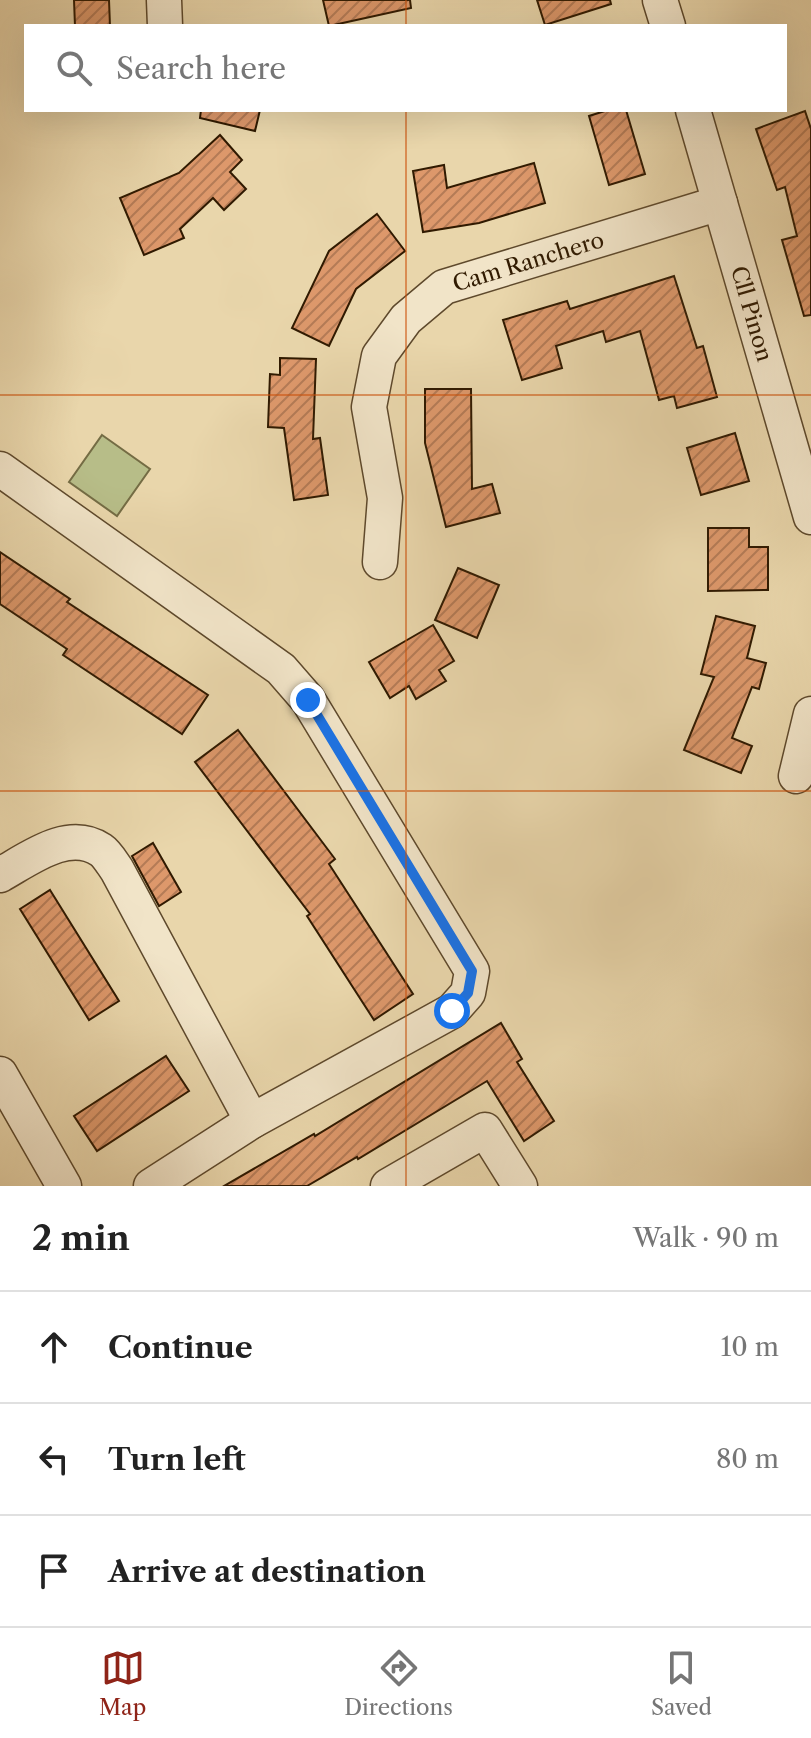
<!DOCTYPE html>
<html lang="en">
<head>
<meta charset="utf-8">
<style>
	:root { --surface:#fff; --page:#f6f6f6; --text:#222; --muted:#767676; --line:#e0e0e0; --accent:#8f2418 }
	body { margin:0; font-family:"Libre Caslon Text",serif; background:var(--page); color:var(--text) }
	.stop { position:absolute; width:24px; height:24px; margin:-18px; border:6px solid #1a73e8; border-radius:50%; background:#fff }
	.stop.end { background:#1a73e8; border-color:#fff; box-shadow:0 2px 8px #0008 }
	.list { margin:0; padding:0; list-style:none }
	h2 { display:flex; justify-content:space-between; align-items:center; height:104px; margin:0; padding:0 32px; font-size:34px }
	h2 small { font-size:26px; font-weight:400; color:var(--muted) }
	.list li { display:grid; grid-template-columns:52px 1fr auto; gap:24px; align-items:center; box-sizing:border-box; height:112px; padding:0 32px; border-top:2px solid var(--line) }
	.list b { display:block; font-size:30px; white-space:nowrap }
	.list em { font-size:26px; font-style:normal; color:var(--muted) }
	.icon { flex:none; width:44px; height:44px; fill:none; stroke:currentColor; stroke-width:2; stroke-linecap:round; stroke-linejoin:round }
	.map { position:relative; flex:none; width:811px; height:1186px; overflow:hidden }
	.search { position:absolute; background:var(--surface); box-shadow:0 8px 32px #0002; left:24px; right:24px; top:24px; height:88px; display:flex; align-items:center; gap:20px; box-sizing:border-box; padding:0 28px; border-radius:0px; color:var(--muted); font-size:30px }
	.sheet { height:440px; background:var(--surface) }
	nav { display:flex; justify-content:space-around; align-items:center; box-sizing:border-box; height:112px; border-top:2px solid var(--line); background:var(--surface); font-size:22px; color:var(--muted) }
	nav a { display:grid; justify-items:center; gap:4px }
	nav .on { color:var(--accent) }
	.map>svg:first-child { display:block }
	.garden { fill:#b7bd88; stroke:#746c44; stroke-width:2 }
	.building { fill:url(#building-hatch); stroke:#301a01; stroke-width:2 }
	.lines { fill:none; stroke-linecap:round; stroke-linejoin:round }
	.minor-casing { stroke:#5e492c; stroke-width:37 }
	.minor { stroke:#f1e4c8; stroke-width:34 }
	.route { stroke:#1a73e8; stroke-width:10 }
	.grid { fill:none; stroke:#cc500a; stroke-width:2; stroke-opacity:0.55 }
	.labels { text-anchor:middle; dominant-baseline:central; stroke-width:7; stroke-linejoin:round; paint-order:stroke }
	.street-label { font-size:22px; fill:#301a01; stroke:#f1e4c8 }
</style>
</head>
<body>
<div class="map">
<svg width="811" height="1186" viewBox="0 0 811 1186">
	<defs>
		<pattern id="building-hatch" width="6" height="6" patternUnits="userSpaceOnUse" patternTransform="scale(2)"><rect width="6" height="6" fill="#dd986b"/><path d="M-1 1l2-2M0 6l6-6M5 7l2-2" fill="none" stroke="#b47b56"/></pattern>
	</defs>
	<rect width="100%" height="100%" fill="#e9d6ab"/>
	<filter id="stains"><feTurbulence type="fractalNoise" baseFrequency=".0025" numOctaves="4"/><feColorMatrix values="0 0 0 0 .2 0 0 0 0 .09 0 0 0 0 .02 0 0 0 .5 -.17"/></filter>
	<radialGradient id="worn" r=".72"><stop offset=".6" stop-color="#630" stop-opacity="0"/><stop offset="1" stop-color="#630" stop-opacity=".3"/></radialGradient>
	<polygon class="garden" points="102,435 150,469 117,516 69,482"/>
	<g class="building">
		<polygon points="74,0 109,0 110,26 75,26"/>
		<polygon points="323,0 410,0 411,8 329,26"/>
		<polygon points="537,0 610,0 611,4 545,25"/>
		<polygon points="201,110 260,110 255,131 200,118"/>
		<polygon points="608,110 626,110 645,174 609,185 589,116"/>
		<polygon points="805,111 811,129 811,315 804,316 782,240 797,236 785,187 777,190 756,129"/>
		<polygon points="220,135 242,160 230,172 246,189 224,210 213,198 180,229 184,238 144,255 120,198 179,173"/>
		<polygon points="534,163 545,203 479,223 423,232 413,171 444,165 447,188"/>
		<polygon points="377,214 405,251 356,289 329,346 292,328 329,251"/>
		<polygon points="674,276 697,348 703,346 717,397 677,408 674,396 659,400 640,331 606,342 603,331 556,346 562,368 522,380 503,320 567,301 570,309"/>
		<polygon points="280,358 316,359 313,439 320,438 328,495 294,500 284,428 268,427 270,374 280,375"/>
		<polygon points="425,389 471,389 472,489 492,484 500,513 446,527 425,443"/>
		<polygon points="735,433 749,481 701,495 687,448"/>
		<polygon points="708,528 749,528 749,547 768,547 768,590 708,591"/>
		<polygon points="0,552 70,599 67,602 208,695 182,734 63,655 67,649 0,604"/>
		<polygon points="458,568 499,585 477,638 435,620"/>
		<polygon points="716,616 755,626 747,658 766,663 759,689 752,687 732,738 752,746 741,773 684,750 714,677 701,674"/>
		<polygon points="433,625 454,661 439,670 446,681 416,699 409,686 390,698 369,662"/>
		<polygon points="238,730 335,859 329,864 413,994 374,1020 307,916 310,914 195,762"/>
		<polygon points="153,843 181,892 159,906 132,856"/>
		<polygon points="50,890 119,1001 89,1020 20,909"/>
		<polygon points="501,1023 522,1059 517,1062 554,1121 524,1141 487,1081 358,1159 357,1157 307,1186 224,1186 314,1134 315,1136"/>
		<polygon points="166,1056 189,1091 97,1151 74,1116"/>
	</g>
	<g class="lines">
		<g class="minor-casing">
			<g id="minor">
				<polyline points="164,0 165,26"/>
				<polyline points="660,0 668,26"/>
				<path id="s1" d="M693 110 811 517"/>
				<polyline points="0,469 281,669 308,700 472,971 468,993 452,1011 252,1121 151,1186"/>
				<path id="s2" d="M380 562 385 498 369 407 379 356 406 319 444 287 720 203"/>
				<polyline points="796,776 811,714"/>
				<path d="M0 875C29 859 68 828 101 850 107 854 112 863 117 870L252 1121"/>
				<polyline points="0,1074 64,1186"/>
				<polyline points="388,1186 485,1130 520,1186"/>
			</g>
		</g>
		<use href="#minor" class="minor"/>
	</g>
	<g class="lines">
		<polyline class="route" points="308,700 472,971 468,993 452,1011"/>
	</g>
	<path class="grid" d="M406 0V26M406 110V1186M0 395H811M0 791H811"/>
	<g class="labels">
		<g class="street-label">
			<text stroke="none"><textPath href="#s2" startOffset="392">Cam Ranchero</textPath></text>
			<text stroke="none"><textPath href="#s1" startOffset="212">Cll Pinon</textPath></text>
		</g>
	</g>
	<rect width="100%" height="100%" filter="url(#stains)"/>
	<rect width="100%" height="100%" fill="url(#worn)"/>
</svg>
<div class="stop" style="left:452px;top:1011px"></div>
<div class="stop end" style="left:308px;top:700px"></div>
<div class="search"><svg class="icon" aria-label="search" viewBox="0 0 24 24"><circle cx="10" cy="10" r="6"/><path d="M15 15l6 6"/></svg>Search here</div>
</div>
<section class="sheet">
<h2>2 min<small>Walk · 90 m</small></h2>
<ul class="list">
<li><svg class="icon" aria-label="ahead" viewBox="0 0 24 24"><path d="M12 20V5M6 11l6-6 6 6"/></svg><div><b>Continue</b></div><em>10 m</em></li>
<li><svg class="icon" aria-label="left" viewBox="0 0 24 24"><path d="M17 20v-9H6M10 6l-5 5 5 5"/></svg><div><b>Turn left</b></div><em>80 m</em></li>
<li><svg class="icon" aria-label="arrive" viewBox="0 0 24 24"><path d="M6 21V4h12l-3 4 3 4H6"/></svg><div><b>Arrive at destination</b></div></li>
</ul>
</section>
<nav>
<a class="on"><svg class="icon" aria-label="map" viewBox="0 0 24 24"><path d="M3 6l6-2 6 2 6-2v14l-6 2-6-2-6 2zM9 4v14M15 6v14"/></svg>Map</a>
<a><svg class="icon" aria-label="directions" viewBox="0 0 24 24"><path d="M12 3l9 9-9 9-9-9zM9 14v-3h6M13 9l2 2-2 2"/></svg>Directions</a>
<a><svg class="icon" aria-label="saved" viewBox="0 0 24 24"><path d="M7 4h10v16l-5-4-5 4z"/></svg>Saved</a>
</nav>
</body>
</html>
